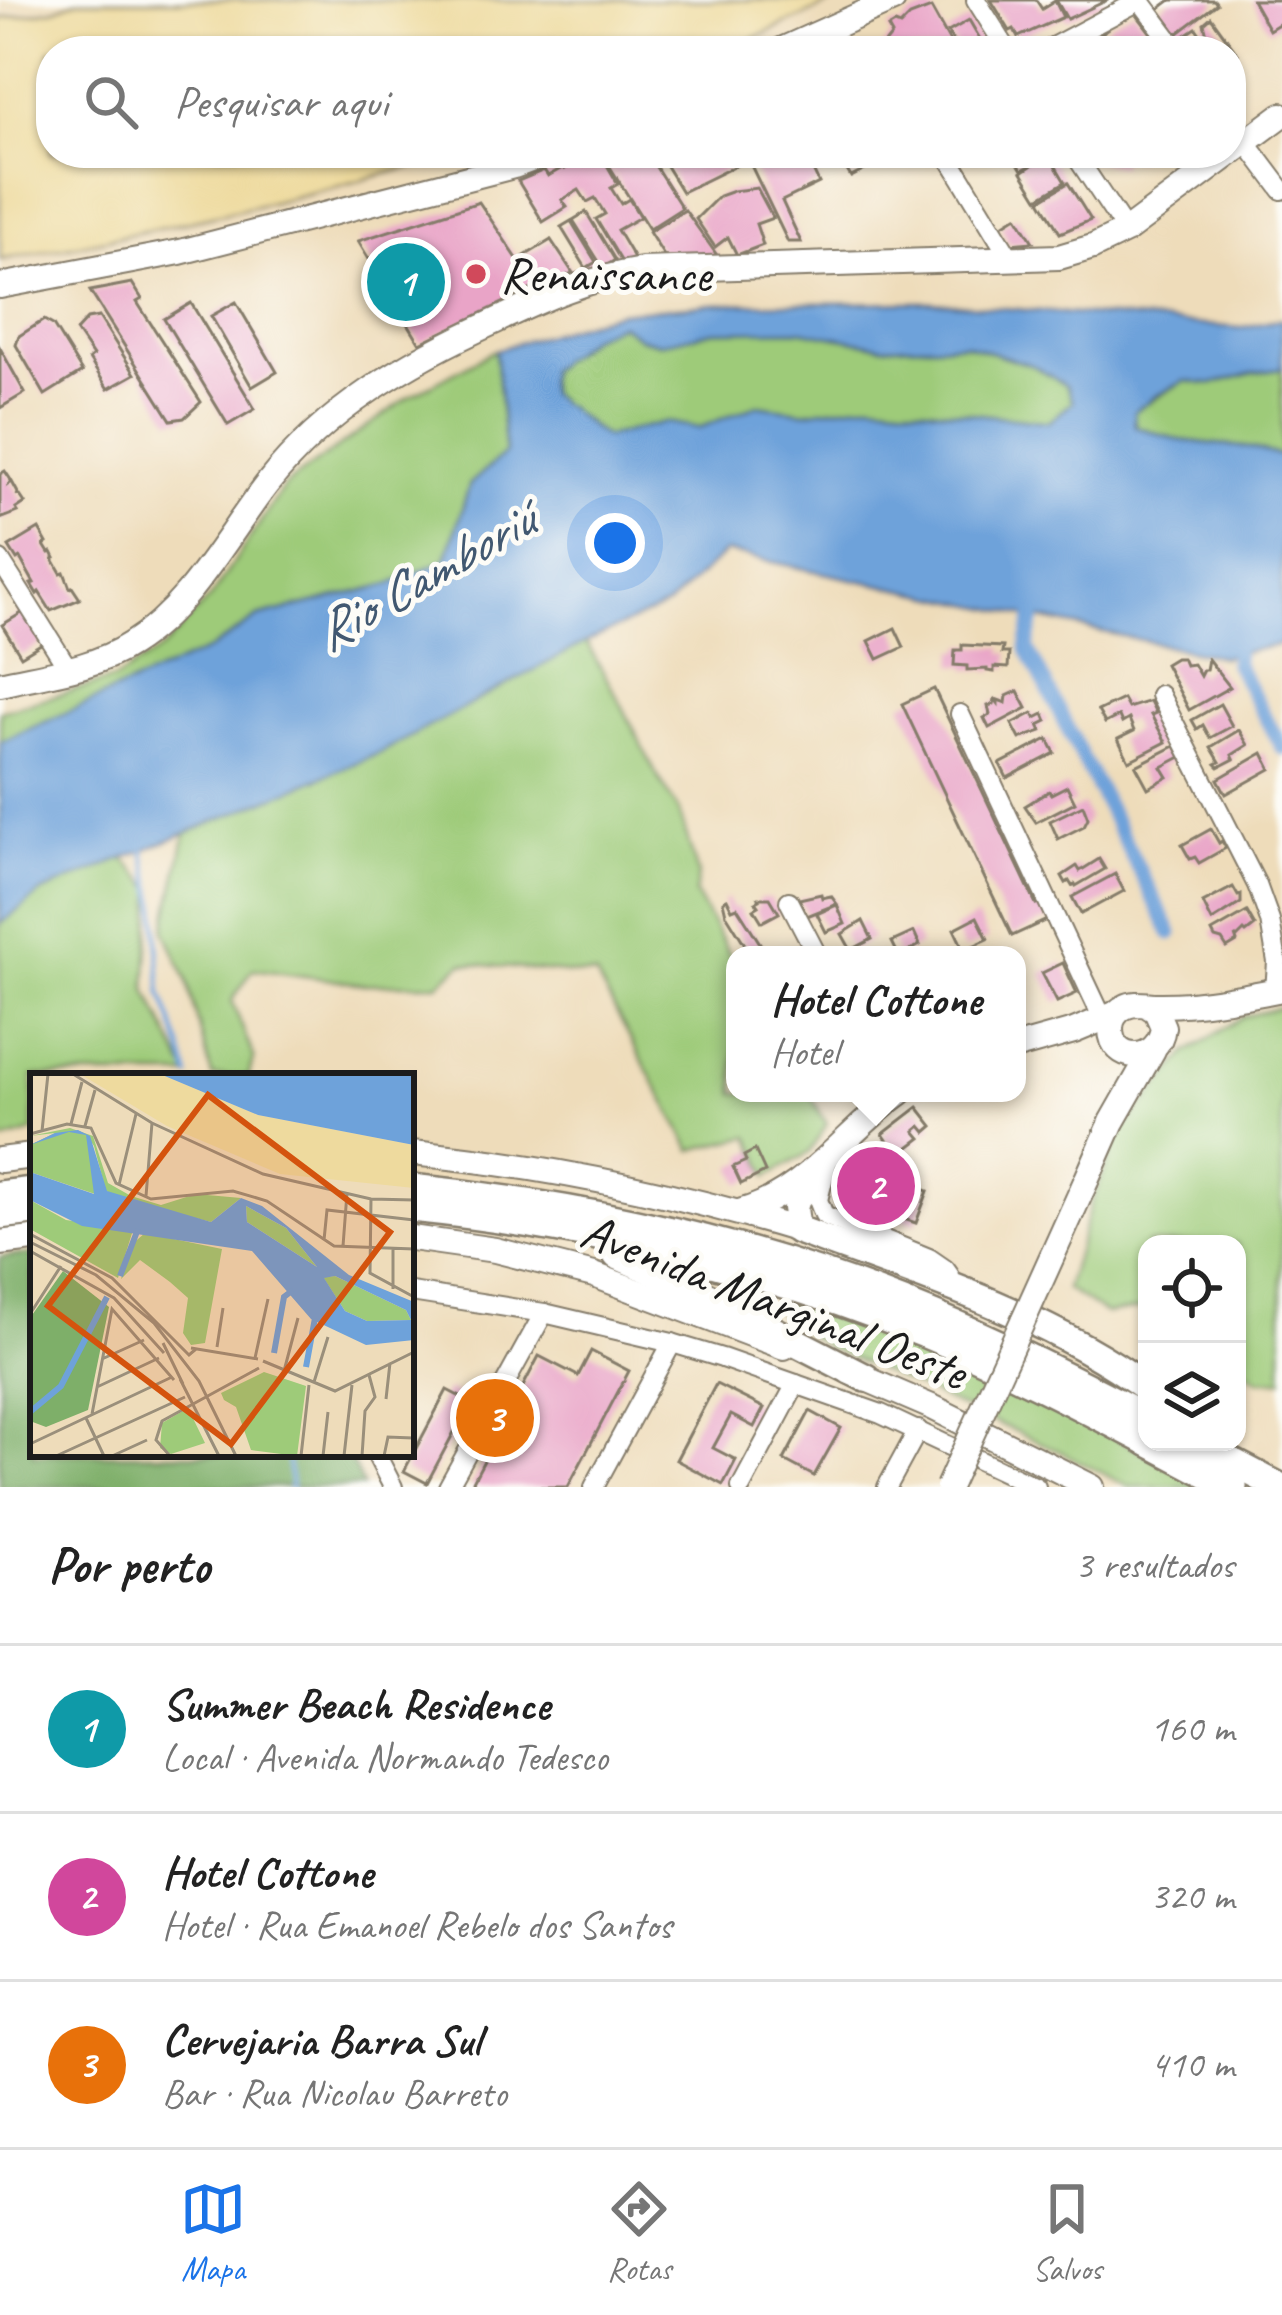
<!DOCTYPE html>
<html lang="pt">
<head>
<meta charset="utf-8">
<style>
	:root { --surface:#fff; --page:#f6f6f6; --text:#222; --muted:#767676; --line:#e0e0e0; --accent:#1a73e8 }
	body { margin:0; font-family:Caveat,sans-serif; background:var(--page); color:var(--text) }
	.controls { position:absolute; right:36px; bottom:36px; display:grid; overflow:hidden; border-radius:24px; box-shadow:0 3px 9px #0004 }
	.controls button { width:108px; height:108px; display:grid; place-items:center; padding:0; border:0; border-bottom:3px solid var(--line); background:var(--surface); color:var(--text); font:60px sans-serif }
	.you { position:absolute; left:615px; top:543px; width:42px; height:42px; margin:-30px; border:9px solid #fff; border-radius:50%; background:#1a73e8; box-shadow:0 0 0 18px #1a73e833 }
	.badge { display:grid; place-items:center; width:78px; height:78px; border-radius:50%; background:var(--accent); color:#fff; font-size:39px; font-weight:700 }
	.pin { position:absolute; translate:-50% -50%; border:6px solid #fff; box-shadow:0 3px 12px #0006 }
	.popup { position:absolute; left:726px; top:946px; width:300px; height:156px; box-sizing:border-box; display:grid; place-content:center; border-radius:24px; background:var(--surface); filter:drop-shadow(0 3px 9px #0005); font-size:39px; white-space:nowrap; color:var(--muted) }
	.popup b { font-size:45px; color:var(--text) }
	.popup::after { content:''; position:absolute; left:50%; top:100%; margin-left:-24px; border:24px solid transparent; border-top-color:var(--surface) }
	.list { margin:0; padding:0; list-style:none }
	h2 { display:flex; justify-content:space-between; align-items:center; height:156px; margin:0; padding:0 48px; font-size:51px }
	h2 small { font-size:39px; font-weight:400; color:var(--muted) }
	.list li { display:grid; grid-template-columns:78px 1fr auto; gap:36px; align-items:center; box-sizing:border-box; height:168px; padding:0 48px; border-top:3px solid var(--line) }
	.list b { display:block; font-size:45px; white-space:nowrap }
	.list p { margin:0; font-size:39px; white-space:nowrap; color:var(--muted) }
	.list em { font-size:39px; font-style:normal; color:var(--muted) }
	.icon { flex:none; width:66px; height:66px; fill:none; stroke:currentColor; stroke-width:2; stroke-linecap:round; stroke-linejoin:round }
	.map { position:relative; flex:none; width:1282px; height:1487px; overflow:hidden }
	.search { position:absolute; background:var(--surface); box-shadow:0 3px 9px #0004; left:36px; right:36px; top:36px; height:132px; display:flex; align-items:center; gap:30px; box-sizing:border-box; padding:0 42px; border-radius:48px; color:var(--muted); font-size:45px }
	.sheet { height:660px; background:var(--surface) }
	nav { display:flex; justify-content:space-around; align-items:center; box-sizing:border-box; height:168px; border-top:3px solid var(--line); background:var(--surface); font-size:33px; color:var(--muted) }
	nav a { display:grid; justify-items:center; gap:6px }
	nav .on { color:var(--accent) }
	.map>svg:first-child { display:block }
	.green { fill:#9ecb79; stroke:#5d744a; stroke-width:3 }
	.forest { fill:#7eaf69; stroke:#4d6642; stroke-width:3 }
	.sand { fill:#eeda9e; stroke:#857b5d; stroke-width:3 }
	.water { fill:#6ea2da; stroke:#455f7b; stroke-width:3; fill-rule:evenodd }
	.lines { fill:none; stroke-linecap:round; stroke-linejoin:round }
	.stream { stroke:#6ea2da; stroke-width:4.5 }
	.canal { stroke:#6ea2da; stroke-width:15 }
	.building { fill:#e9a4c7 }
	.minor-casing { stroke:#857c6b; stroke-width:22 }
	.major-casing { stroke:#857c6b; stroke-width:28 }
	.highway-casing { stroke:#857c6b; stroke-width:32 }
	.minor { stroke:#fff; stroke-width:18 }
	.major { stroke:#fff; stroke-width:24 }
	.highway { stroke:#fff; stroke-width:27 }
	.major-bridge-casing { stroke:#857c6b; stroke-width:28; stroke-linecap:butt }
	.major-bridge { stroke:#fff; stroke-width:24 }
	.poi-dot { fill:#d1495b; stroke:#fdfcf7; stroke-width:4.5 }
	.labels { text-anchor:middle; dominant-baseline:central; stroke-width:10; stroke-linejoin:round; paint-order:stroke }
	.poi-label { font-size:51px; fill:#1c1c1c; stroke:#fdfcf7; text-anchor:start }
	.street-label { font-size:51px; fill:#1c1c1c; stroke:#fdfcf7 }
	.water-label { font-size:54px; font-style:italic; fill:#415871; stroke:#fdfcf7 }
	.inset-river { fill:none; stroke:#6ea2da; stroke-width:6 }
	.inset-road { fill:none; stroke:#9a8f7b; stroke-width:3 }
	.view { fill:#d4530e; fill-opacity:0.15; stroke:#d4530e; stroke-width:6 }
	.inset-edge { fill:none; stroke:#1c1c1c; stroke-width:6 }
</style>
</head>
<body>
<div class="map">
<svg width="1282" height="1487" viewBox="0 0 1282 1487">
	<rect width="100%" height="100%" fill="#fdfcf7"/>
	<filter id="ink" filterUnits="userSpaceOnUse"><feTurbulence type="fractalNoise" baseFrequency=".00833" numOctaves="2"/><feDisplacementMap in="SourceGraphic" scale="24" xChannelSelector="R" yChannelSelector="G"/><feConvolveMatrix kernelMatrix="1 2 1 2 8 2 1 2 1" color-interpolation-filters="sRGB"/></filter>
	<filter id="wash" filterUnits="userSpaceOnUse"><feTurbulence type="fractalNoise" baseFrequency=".004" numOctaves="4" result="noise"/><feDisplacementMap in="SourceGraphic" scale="48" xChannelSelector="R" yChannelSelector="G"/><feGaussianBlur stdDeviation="2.7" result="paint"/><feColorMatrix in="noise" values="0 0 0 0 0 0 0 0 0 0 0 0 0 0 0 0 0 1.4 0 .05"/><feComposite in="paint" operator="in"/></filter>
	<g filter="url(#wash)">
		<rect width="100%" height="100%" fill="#eedcba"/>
		<g class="green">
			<polygon points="620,324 640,338 660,343 713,331 800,330 883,346 966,344 1034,366 1067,386 1073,402 1050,422 872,402 805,412 757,405 699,428 665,422 605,438 549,394 548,370 590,337"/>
			<polygon points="495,350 505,453 470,484 446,560 390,584 258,617 211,649 0,742 0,711 115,679 162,649 212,595 285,485 409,397"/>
			<polygon points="1282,369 1282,456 1251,448 1178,440 1135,426 1134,411 1185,381 1212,384 1253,373"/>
			<polygon points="586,642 623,707 655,772 679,811 698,874 695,894 735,964 735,1093 809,1093 827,1124 809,1153 768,1176 750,1136 692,1150 596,976 463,963 438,984 363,984 253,969 232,1001 254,1058 248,1076 212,1076 187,980 165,930 186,832 378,754"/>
			<polygon points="123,857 153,889 146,988 189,1076 33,1076 33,1132 0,1142 0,924 42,892"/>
			<polygon points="1282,1007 1282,1380 1259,1380 1237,1364 1237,1244 1147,1244 1147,1308 1106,1314 1066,1289 1090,1207 1119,1134 1187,1053 1242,1017"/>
			<polygon points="785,1296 869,1321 1003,1380 1213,1487 1129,1487 1059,1451 827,1347 783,1320 776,1308 778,1301"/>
		</g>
		<polygon class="forest" points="33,1254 33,1454 348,1454 363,1487 0,1487 0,1257"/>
		<path class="sand" d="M79 0H839L726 51H51V153H462C309 196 156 231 0 260V19L55 9Z"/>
		<path class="water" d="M932 302 1240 328 1282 319V369L1253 373 1212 384 1185 381 1154 397 1134 412 1135 426 1178 440 1251 448 1282 456V644L1221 657 725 552 668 605 586 642 378 754 42 892 0 924V742L211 649 258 617 390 584 446 560 470 484 505 453 495 350 619 312 714 304ZM620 324 640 338 660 343 713 331 800 330 883 346 966 344 1034 366 1066 386 1073 402 1049 422 872 402 805 412 757 405 699 428 665 422 605 437 549 394 548 370 590 337Z"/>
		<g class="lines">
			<g class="stream">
				<polyline points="143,848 156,902 161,992 181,1046 189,1076"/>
				<polyline points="287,1454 291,1487"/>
			</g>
			<g class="canal">
				<polyline points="1037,599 1027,648 1171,933"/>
				<polyline points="1234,637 1236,664 1282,748"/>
			</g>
		</g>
		<g id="blocks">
			<g class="building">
				<polygon points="991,0 1036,0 1042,9 1055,1 1063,17 1018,37 1014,29 1010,31"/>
				<polygon points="1056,0 1108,0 1067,19"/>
				<polygon points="1171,0 1214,0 1217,4 1177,34 1159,9"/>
				<polygon points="1252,0 1282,0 1282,22 1269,30"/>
				<polygon points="931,8 955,51 879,51 892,35 888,28 895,24 900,26 910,16"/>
				<polygon points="1134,11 1160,45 1155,49 1157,51 1113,51 1101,35 1112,22"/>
				<polygon points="1211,17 1238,54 1231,59 1231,51 1197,51 1184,36 1196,28 1203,38 1207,35 1204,23"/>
				<polygon points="969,20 987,51 959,51 948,32"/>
				<polygon points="589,153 600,153 618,184 611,188 621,204 629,199 640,217 617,230 636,262 623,264 596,219 605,214 595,198 587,202 579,190 562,200 567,207 543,222 518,181 544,170 548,176 564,167 565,169"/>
				<polygon points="615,153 647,153 682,208 649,229 605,159"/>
				<polygon points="658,153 738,153 743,162 682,192"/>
				<polygon points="745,153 805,153 819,183 782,201 801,242 788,242"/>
				<polygon points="825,153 855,153 865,170 851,177 842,162 837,165 834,159 830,162"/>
				<polygon points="1012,153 1049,155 1065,182 1038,198 1022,172 1034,164 1022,170"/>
				<polygon points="1091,153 1140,153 1138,160 1122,157 1121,166 1090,160"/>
				<polygon points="1068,183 1091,220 1060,233 1040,200"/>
				<polygon points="757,188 773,218 756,224 763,245 737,255 728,237 715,247 696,219 719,196 733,191"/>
				<polygon points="479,202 518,260 551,240 573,273 536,287 420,343 358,241"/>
				<polygon points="685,210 719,258 666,259 649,232"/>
				<polygon points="586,212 615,260 603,268 573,220"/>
				<polygon points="1017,216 1033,242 1009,244 1001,226"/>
				<polygon points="571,221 596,262 586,268 561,227"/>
				<polygon points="132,283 142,299 137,302 201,402 184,418 171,420 90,291"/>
				<polygon points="236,302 277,372 252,387 211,316"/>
				<polygon points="191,303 255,409 228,425 164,319"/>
				<polygon points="99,317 135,374 108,389 89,359 93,356 76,331 87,319"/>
				<polygon points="44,320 53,325 82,372 45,395 16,345 19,336"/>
				<polygon points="0,348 25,393 0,408"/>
				<polygon points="5,471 11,480 9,484 12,482 18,493 17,496 19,494 25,503 16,509 18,512 0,519 0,474"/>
				<polygon points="39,529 47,543 44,545 49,553 52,552 55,558 53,559 61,573 64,572 70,588 72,587 80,599 51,611 39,592 37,594 31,584 34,583 20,558 17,560 9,547"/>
				<polygon points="25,611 44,642 21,656 2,625"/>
				<polygon points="895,628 904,647 878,659 869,641"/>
				<polygon points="962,645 1003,647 1002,653 1009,653 1008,668 994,667 994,672 987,671 987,669 967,670 967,666 954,665 955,650 962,650"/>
				<polygon points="1175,658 1182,658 1185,665 1193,664 1200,676 1203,670 1206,670 1208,659 1230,687 1189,710 1165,664"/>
				<polygon points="934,689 1036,904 1043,901 1051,918 1012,936 902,704"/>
				<polygon points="1018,691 1027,708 989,728 984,718 990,715 988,706 994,704 995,699 998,703 998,700 1006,703 1007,696"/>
				<polygon points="1123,699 1128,708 1150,701 1156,713 1151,715 1166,742 1129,761 1118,739 1134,731 1129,719 1122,723 1119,716 1105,723 1098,711"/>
				<polygon points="1220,704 1232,726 1210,738 1203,725 1197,729 1192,720"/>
				<polygon points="1033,713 1036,718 1044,714 1047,721 1039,725 1042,731 1020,739 1012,724"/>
				<polygon points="1239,730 1248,745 1232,755 1234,759 1219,767 1216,764 1220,762 1211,747"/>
				<polygon points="1048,739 1055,753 1007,778 1000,764"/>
				<polygon points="1175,746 1181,757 1162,767 1168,777 1148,788 1136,766"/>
				<polygon points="1263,753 1271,769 1226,794 1218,779"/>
				<polygon points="1067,786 1075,802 1036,822 1025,806 1049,791 1051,794"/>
				<polygon points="1083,805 1088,818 1084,826 1058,839 1050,821"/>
				<polygon points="1211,829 1219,843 1222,841 1226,848 1199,863 1195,857 1190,859 1182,845"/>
				<polygon points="1099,859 1105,869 1076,886 1075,884 1072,886 1069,881 1066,883 1062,876 1077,866 1080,871"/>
				<polygon points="1115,874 1124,891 1081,914 1072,897"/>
				<polygon points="1233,887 1238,896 1241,895 1241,903 1212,921 1203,903"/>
				<polygon points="821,894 822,898 831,896 837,904 807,916 799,899"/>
				<polygon points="759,898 770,898 779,913 762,922 754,909 759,906 756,902 760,900"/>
				<polygon points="727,899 732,909 737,907 763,948 751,954 726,914 723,901"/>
				<polygon points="837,905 845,924 826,932 817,914"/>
				<polygon points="1247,912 1255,926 1246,933 1244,931 1237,938 1235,936 1237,942 1227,948 1222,940 1215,938 1212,932"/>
				<polygon points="977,917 988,939 964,950 954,929"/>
				<polygon points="863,921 872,939 851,950 842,934"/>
				<polygon points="914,932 920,945 905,953 906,955 891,955 897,952 892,942"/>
				<polygon points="1063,963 1077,993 1057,1002 1042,973"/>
				<polygon points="918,1107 933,1126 926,1132 921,1126 915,1131 921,1138 896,1157 891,1151 887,1154 880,1146 887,1140 883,1134"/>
				<polygon points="849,1149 912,1172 908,1184 928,1191 916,1223 895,1216 897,1211 835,1189"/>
				<polygon points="755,1150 765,1172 741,1184 733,1167 746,1161 744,1156"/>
				<polygon points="591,1351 629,1371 568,1487 470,1487 539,1356 578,1376"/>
				<polygon points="716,1384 764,1408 754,1427 731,1415 713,1448 736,1460 723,1485 676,1460"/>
				<polygon points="447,1390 470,1402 427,1483 404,1471"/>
				<polygon points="810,1411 841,1428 814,1476 784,1460"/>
			</g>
		</g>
	</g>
	<g filter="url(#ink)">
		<use href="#blocks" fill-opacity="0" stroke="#857c6b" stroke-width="3"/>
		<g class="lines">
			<g class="minor-casing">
				<g id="minor">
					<polyline points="976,0 1008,51"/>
					<polyline points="1140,0 1178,51"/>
					<polyline points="1045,51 1141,0"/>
					<polyline points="1231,122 1282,190"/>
					<polyline points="946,153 1012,261"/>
					<polyline points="1074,153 1126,231"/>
					<polyline points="0,560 68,668"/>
					<polyline points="1160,695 1257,885 1270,921 1277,962 1275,991"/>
					<polyline points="960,714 1103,1019"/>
					<polyline points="789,901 817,955"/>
					<polyline points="830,1153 818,1200 824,1215 929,1258 945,1269 950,1276 948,1287"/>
					<polyline points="411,1292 544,1313 672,1343 722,1358 881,1414 1036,1487"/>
					<polyline points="376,1454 393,1487"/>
					<polyline points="448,1487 544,1313"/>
					<polyline points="594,1487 672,1343"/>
					<polyline points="741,1487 796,1384"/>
					<polyline points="887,1487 918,1430"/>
				</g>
			</g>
			<g class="major-casing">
				<g id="major">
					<polyline points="779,51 893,0"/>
					<polyline points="0,286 180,252 514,166 549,153"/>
					<path d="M0 684C43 674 93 669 131 644 190 607 225 538 267 484 326 409 410 360 496 321 544 298 589 278 642 270L1059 257 1093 247 1126 231 1282 115"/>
					<path d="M1148 1006 1156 1011 1163 1027C1159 1064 1111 1064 1111 1029 1111 1020 1116 1011 1125 1007 1136 1001 1149 1006 1162 1005 1202 1005 1242 997 1282 989"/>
					<polyline points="1017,1047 1074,1031 1117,1013"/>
					<path d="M411 1153C543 1165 671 1192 798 1230L795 1208 805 1177"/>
					<polyline points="0,1160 33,1156"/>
					<polyline points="1086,1181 1112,1122 1153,1050"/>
					<path d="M739 1212C805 1195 846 1131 900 1093"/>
					<polyline points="411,1238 495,1250 594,1275 784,1347"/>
					<polyline points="0,1243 33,1239"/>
					<polyline points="850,1372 934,1408 1092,1487"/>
				</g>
			</g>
			<g class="highway-casing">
				<g id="highway">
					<path d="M411 1188C589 1206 768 1246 933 1315 1006 1345 1077 1381 1147 1418"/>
					<polyline points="0,1195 33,1191"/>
					<path d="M411 1208C587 1226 761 1268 925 1334 1001 1365 1074 1403 1147 1441"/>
					<polyline points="0,1215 33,1211"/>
					<path d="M798 1230C912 1272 1049 1315 1147 1388"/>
					<polyline points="617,1255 679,1282 866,1378"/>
					<polyline points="1148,1442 1233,1487"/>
					<polyline points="1194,1442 1280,1487"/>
				</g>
			</g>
			<use href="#minor" class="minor"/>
			<use href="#major" class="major"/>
			<use href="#highway" class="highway"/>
			<g class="major-bridge-casing">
				<polyline id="major-bridge" points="948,1487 1086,1181"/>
			</g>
			<use href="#major-bridge" class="major-bridge"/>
		</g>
	</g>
	<circle class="poi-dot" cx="476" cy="274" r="12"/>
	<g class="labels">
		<g class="poi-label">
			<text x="500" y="274">Renaissance</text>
		</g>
		<g class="street-label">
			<text transform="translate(774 1301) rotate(21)">Avenida Marginal Oeste</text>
		</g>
		<g class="water-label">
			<text transform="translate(424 576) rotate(-30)">Rio Camboriú</text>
		</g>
	</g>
	<g transform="translate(30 1073)">
		<rect width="384" height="384" fill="#eedcba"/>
		<path d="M40 55 63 63 78 110 101 123 131 132 166 121 211 125 181 149 98 128 76 118 64 73 57 63 65 121 0 99V72L25 60 0 63ZM0 127 36 147 103 157 88 205 0 156ZM216 133 256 155 287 194 217 149ZM115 160 192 176 175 270 161 272 153 260 158 225 140 209 110 187 91 206 101 172ZM305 203 376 237 381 247 337 248 315 238 293 204ZM234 299 276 313 267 383 221 377 206 334 194 327 191 320ZM158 335 175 370 141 381 130 375 132 350Z" fill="#9ecb79"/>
		<path d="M33 198 79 234 58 337 16 354 0 348V245Z" fill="#7eaf69"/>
		<path d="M50 1H130L228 42 384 72V115L250 101 137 53Z" fill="#eeda9e"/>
		<path d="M130 1H384V72L228 42ZM48 57 60 63 77 118 181 149 211 125 232 133 319 202 384 229V267L336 272 281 246 222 178 52 153 0 127V99L64 121 56 62 39 59 0 72 25 60ZM216 133 256 155 287 194 217 149ZM305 203 376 237 381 247 337 248 315 238 294 205Z" fill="#6ea2da" fill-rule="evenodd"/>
		<path class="inset-river" d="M90 203 108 156M244 280 254 224 263 217M276 294 285 245M0 339 31 313 77 224"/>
		<path class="inset-road" d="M43 1 122 50 233 101 341 126 384 127M41 51 52 9M55 53 65 17M12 58 18 1M0 61 37 51 61 55 86 110 121 126 203 118 237 128 304 173 384 176M89 112 106 41M116 123 122 50M341 126 340 200 384 224M0 161 82 205 159 282 166 276M294 167 297 137 384 147M0 169 66 202 124 250 169 308 206 383M313 173 317 120M0 178 84 225 134 280M363 216V176M0 241 31 193M133 270 153 311M187 274 193 235M161 275 228 286M225 285 238 226M72 286 114 267M233 288 305 318 384 279M254 298 268 245M150 306 189 383M284 309 298 264M67 314 129 285M356 326 360 290M62 341 82 236 144 307M56 345 74 383M0 371 142 304M26 383 155 324M82 383 117 367M140 383 126 367 132 348 229 295M271 383 279 312M293 383 298 339M314 383 322 312M332 383 335 338 345 324 339 302M354 383 358 364 383 365"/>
		<path class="view" d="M178 22 360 159 201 371 18 233Z"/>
		<rect width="384" height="384" class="inset-edge"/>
	</g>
</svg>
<div class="controls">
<button><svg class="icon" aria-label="locate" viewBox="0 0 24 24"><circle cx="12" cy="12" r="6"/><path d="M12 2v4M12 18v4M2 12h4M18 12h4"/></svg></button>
<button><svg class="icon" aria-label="layers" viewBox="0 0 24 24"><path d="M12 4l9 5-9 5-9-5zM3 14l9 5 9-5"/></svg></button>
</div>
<div class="you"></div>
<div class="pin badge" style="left:406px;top:282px;background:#0f9aa8">1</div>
<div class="pin badge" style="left:876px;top:1186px;background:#d1479c">2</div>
<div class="popup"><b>Hotel Cottone</b>Hotel</div>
<div class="pin badge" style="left:495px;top:1418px;background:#e8710a">3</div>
<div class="search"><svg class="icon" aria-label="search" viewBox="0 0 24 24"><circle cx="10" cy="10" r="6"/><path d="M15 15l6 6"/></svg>Pesquisar aqui</div>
</div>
<section class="sheet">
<h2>Por perto<small>3 resultados</small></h2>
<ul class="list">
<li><span class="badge" style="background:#0f9aa8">1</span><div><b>Summer Beach Residence</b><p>Local · Avenida Normando Tedesco</p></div><em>160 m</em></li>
<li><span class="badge" style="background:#d1479c">2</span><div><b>Hotel Cottone</b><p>Hotel · Rua Emanoel Rebelo dos Santos</p></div><em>320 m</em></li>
<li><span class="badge" style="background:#e8710a">3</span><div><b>Cervejaria Barra Sul</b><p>Bar · Rua Nicolau Barreto</p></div><em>410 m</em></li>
</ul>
</section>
<nav>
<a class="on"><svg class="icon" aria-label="map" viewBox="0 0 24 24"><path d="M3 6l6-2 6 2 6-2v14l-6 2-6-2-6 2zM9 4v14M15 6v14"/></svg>Mapa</a>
<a><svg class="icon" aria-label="directions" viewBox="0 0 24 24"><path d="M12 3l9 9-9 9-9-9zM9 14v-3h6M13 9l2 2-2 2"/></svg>Rotas</a>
<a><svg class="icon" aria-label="saved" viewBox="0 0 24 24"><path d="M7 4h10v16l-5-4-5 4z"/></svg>Salvos</a>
</nav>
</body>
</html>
